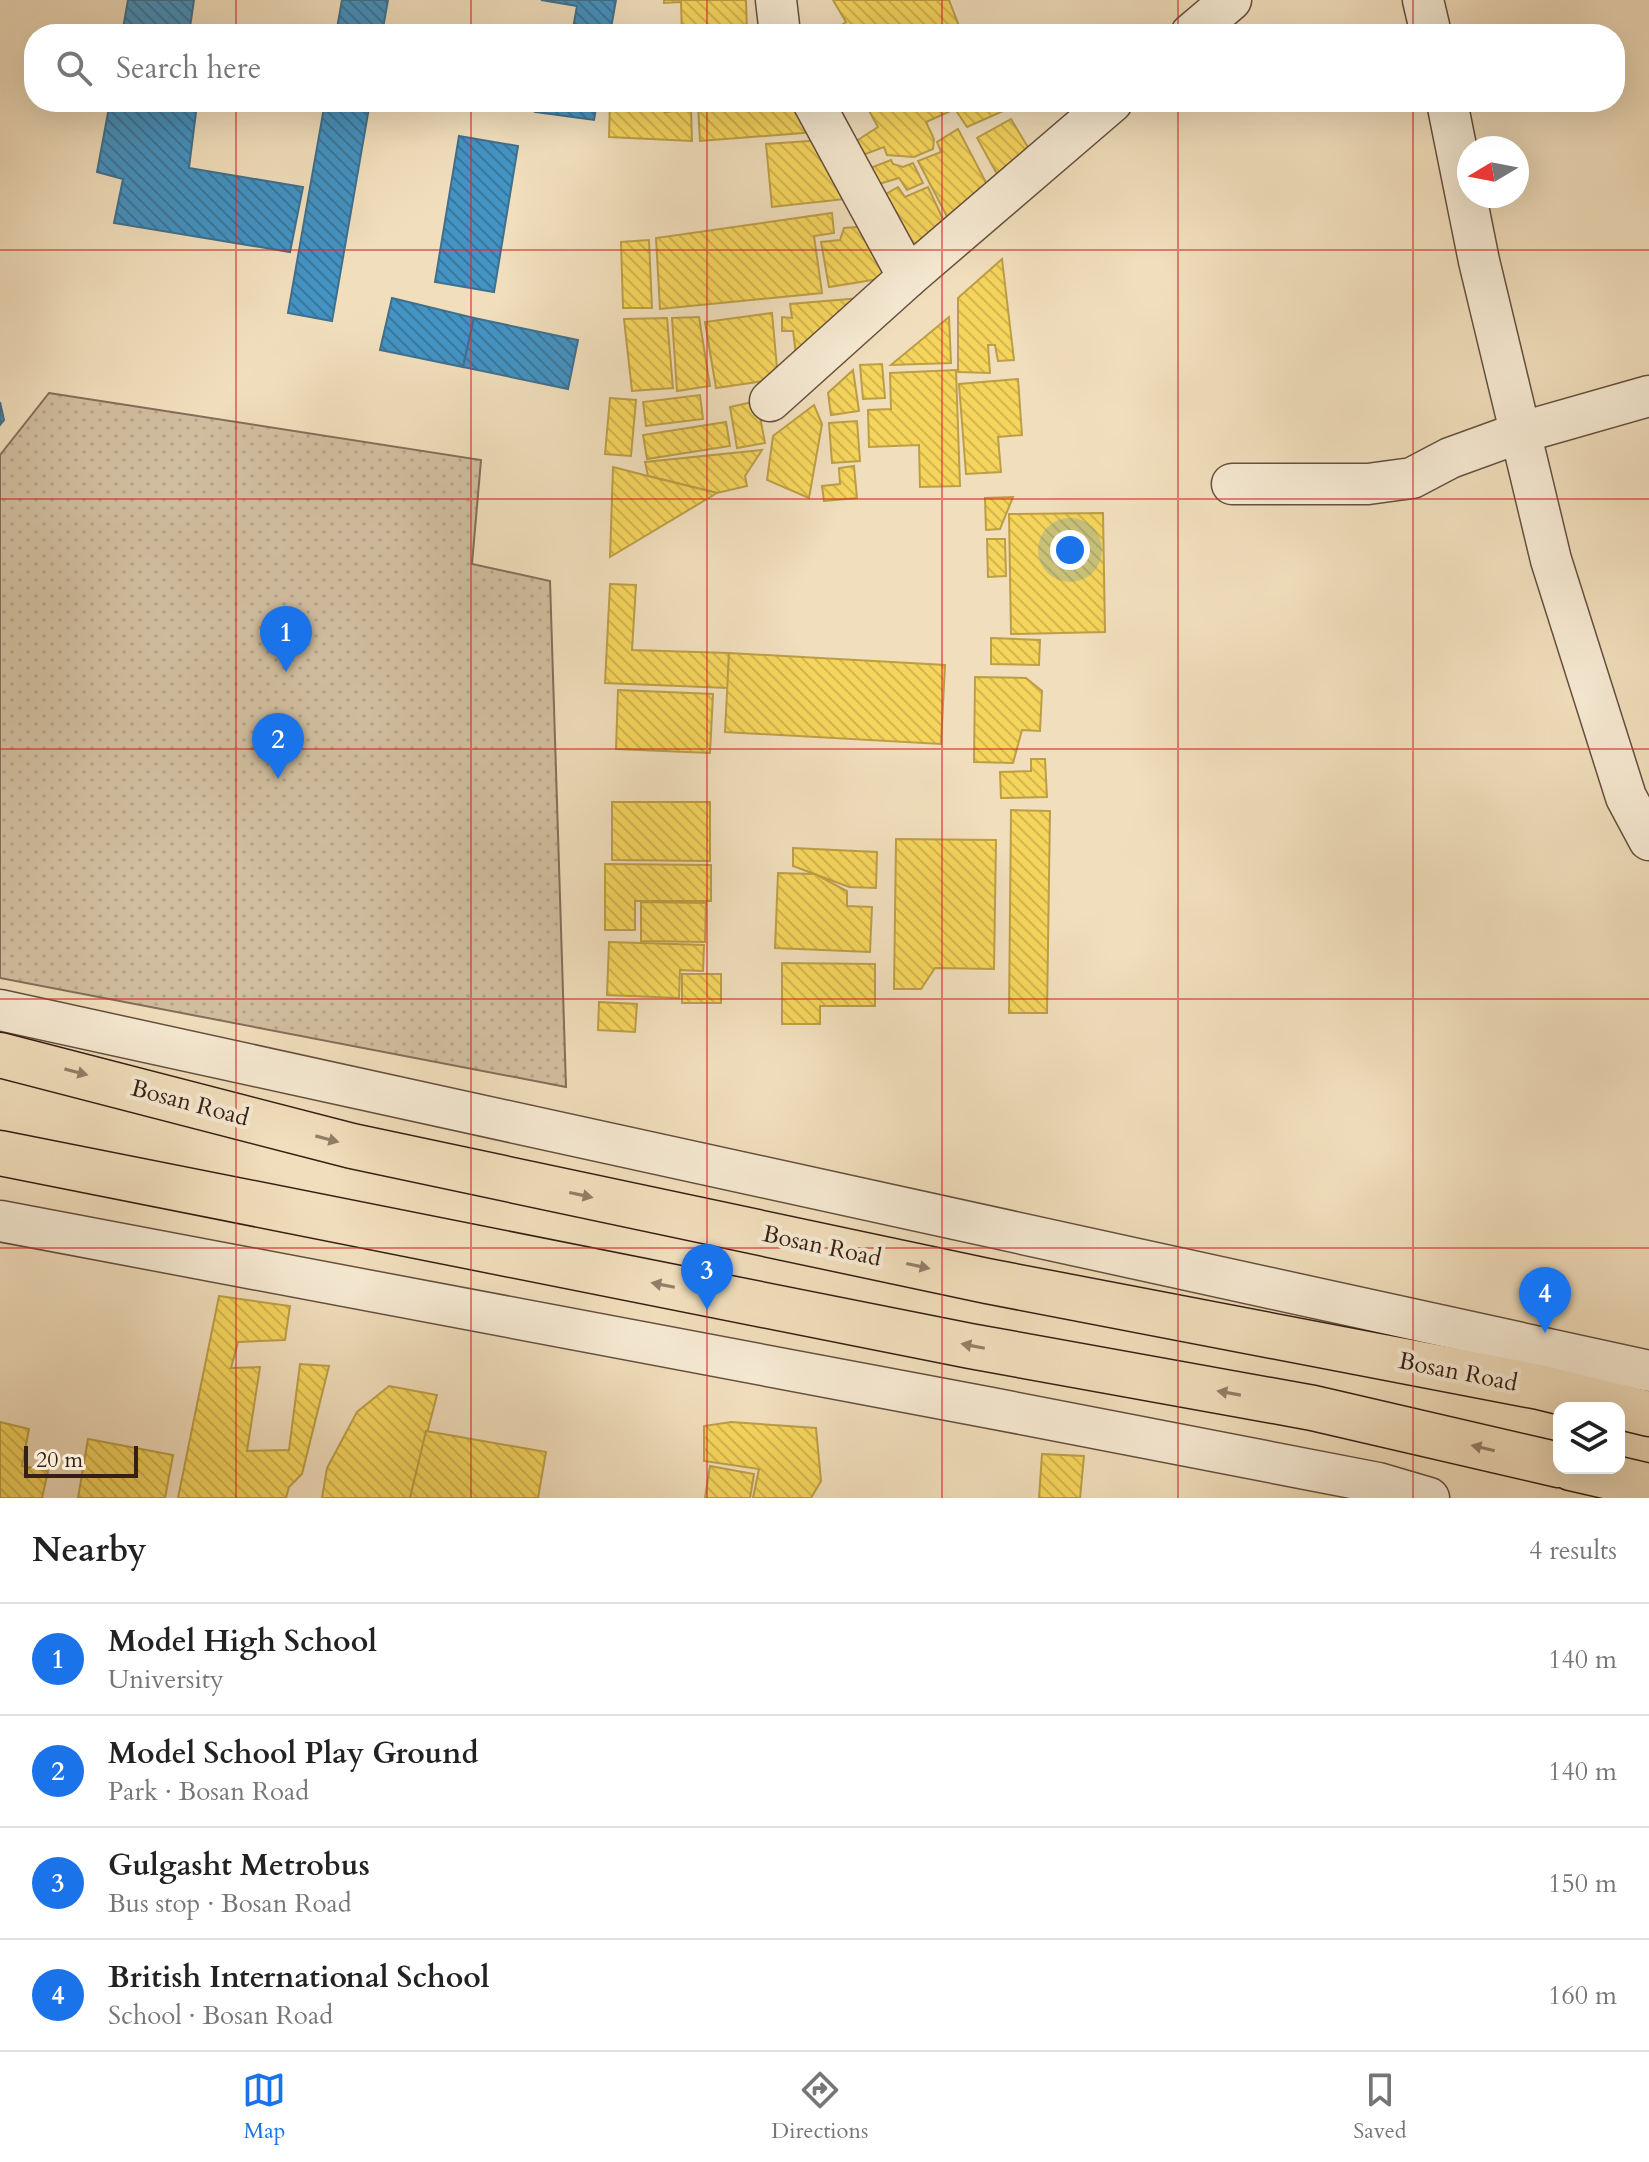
<!DOCTYPE html>
<html lang="en">
<head>
<meta charset="utf-8">
<style>
	:root { --surface:#fff; --page:#f6f6f6; --text:#222; --muted:#767676; --line:#e0e0e0; --accent:#1a73e8 }
	body { margin:0; font-family:Cardo,serif; background:var(--page); color:var(--text) }
	.controls { position:absolute; right:24px; bottom:24px; display:grid; overflow:hidden; border-radius:16px; box-shadow:0 8px 32px #0002 }
	.controls button { width:72px; height:72px; display:grid; place-items:center; padding:0; border:0; border-bottom:2px solid var(--line); background:var(--surface); color:var(--text); font:40px sans-serif }
	.compass { position:absolute; left:1457px; top:136px; width:72px; height:72px; border-radius:50%; background:var(--surface); box-shadow:0 8px 32px #0002; rotate:260deg }
	.scale { position:absolute; left:24px; bottom:20px; width:114px; box-sizing:border-box; padding-left:8px; border:4px solid #361f14; border-top:0; font-size:22px; line-height:28px; white-space:nowrap; color:#361f14; -webkit-text-stroke:6px #f6ead3; paint-order:stroke }
	.you { position:absolute; left:1070px; top:550px; width:28px; height:28px; margin:-20px; border:6px solid #fff; border-radius:50%; background:#1a73e8; box-shadow:0 0 0 12px #1a73e833 }
	.badge { display:grid; place-items:center; width:52px; height:52px; border-radius:50%; background:var(--accent); color:#fff; font-size:26px; font-weight:700 }
	.pin { position:absolute; translate:-50% -66px; filter:drop-shadow(0 2px 4px #0008) }
	.pin::after { content:''; position:absolute; top:42px; width:28px; height:24px; background:inherit; clip-path:polygon(0 0,100% 0,50% 100%) }
	.list { margin:0; padding:0; list-style:none }
	h2 { display:flex; justify-content:space-between; align-items:center; height:104px; margin:0; padding:0 32px; font-size:34px }
	h2 small { font-size:26px; font-weight:400; color:var(--muted) }
	.list li { display:grid; grid-template-columns:52px 1fr auto; gap:24px; align-items:center; box-sizing:border-box; height:112px; padding:0 32px; border-top:2px solid var(--line) }
	.list b { display:block; font-size:30px; white-space:nowrap }
	.list p { margin:0; font-size:26px; white-space:nowrap; color:var(--muted) }
	.list em { font-size:26px; font-style:normal; color:var(--muted) }
	.icon { flex:none; width:44px; height:44px; fill:none; stroke:currentColor; stroke-width:2; stroke-linecap:round; stroke-linejoin:round }
	.map { position:relative; flex:none; width:1649px; height:1498px; overflow:hidden }
	.search { position:absolute; background:var(--surface); box-shadow:0 8px 32px #0002; left:24px; right:24px; top:24px; height:88px; display:flex; align-items:center; gap:20px; box-sizing:border-box; padding:0 28px; border-radius:32px; color:var(--muted); font-size:30px }
	.sheet { height:552px; background:var(--surface) }
	nav { display:flex; justify-content:space-around; align-items:center; box-sizing:border-box; height:112px; border-top:2px solid var(--line); background:var(--surface); font-size:22px; color:var(--muted) }
	nav a { display:grid; justify-items:center; gap:4px }
	nav .on { color:var(--accent) }
	.map>svg:first-child { display:block }
	.grass { fill:url(#grass-dots); stroke:#846e5a; stroke-width:2 }
	.homes { fill:url(#homes-back-hatch); stroke:#bc9e46; stroke-width:2 }
	.schools { fill:url(#schools-back-hatch); stroke:#3f708e; stroke-width:2 }
	.lines { fill:none; stroke-linecap:round; stroke-linejoin:round }
	.minor-casing { stroke:#654f3e; stroke-width:43 }
	.major-casing { stroke:#361f14; stroke-width:47 }
	.minor { stroke:#f6ead3; stroke-width:40 }
	.major { stroke:#f1debc; stroke-width:44 }
	.oneway { fill:#947e68 }
	.grid { fill:none; stroke:#d62828; stroke-width:2; stroke-opacity:0.55 }
	.labels { text-anchor:middle; dominant-baseline:central; stroke-width:8; stroke-linejoin:round; paint-order:stroke }
	.street-label { font-size:24px; fill:#361f14; stroke:#f6ead3 }
</style>
</head>
<body>
<div class="map">
<svg width="1649" height="1498" viewBox="0 0 1649 1498">
	<defs>
		<pattern id="grass-dots" width="8" height="8" patternUnits="userSpaceOnUse" patternTransform="scale(2)"><rect width="8" height="8" fill="#d1be9f"/><path d="M2 2h.1M6 6h.1" fill="none" stroke="#b4a388" stroke-width="1.8" stroke-linecap="round"/></pattern>
		<pattern id="homes-back-hatch" width="6" height="6" patternUnits="userSpaceOnUse" patternTransform="scale(2)"><rect width="6" height="6" fill="#f6d55c"/><path d="M-1 5l2 2M0 0l6 6M5-1l2 2" fill="none" stroke="#d4b64f"/></pattern>
		<pattern id="schools-back-hatch" width="6" height="6" patternUnits="userSpaceOnUse" patternTransform="scale(2)"><rect width="6" height="6" fill="#4393c3"/><path d="M-1 5l2 2M0 0l6 6M5-1l2 2" fill="none" stroke="#39779d"/></pattern>
	</defs>
	<rect width="100%" height="100%" fill="#f1debc"/>
	<filter id="stains"><feTurbulence type="fractalNoise" baseFrequency=".0025" numOctaves="4"/><feColorMatrix values="0 0 0 0 .2 0 0 0 0 .09 0 0 0 0 .02 0 0 0 .5 -.17"/></filter>
	<radialGradient id="worn" r=".72"><stop offset=".6" stop-color="#630" stop-opacity="0"/><stop offset="1" stop-color="#630" stop-opacity=".3"/></radialGradient>
	<polygon class="grass" points="49,393 481,460 472,564 550,581 566,1087 0,978 0,455"/>
	<g class="homes">
		<polygon points="664,0 746,0 747,34 682,34 681,2 664,3"/>
		<polygon points="833,0 949,0 962,34 829,34 846,22"/>
		<polygon points="610,102 666,102 665,112 691,109 692,141 609,137"/>
		<polygon points="747,102 803,102 815,132 700,141 698,106"/>
		<polygon points="875,102 1007,102 1010,108 967,127 955,109 926,122 934,139 933,149 914,157 887,155 884,147 860,156 853,143 878,127 867,107"/>
		<polygon points="1011,119 1035,159 1002,183 977,138"/>
		<polygon points="958,129 991,192 952,226 918,161 941,152 937,142"/>
		<polygon points="823,140 855,198 772,207 766,144"/>
		<polygon points="891,160 893,164 903,167 913,163 923,183 907,190 899,178 872,186 865,170"/>
		<polygon points="898,187 905,197 928,187 949,232 909,251 881,197"/>
		<polygon points="832,213 834,233 814,236 822,293 660,309 656,238"/>
		<polygon points="870,226 897,276 829,287 821,242 840,240 844,228"/>
		<polygon points="649,240 652,308 623,308 621,242"/>
		<polygon points="1002,259 1014,360 998,361 995,345 988,345 990,373 958,372 958,298"/>
		<polygon points="873,297 797,362 793,331 782,331 782,317 792,318 790,304"/>
		<polygon points="772,313 778,379 716,388 705,322"/>
		<polygon points="699,317 710,386 677,391 672,318"/>
		<polygon points="949,317 951,363 891,365"/>
		<polygon points="667,318 673,388 632,391 624,319"/>
		<polygon points="882,364 885,398 863,399 860,365"/>
		<polygon points="853,370 859,411 831,415 828,393"/>
		<polygon points="956,370 960,486 920,487 919,445 869,447 868,410 891,409 890,373"/>
		<polygon points="1018,379 1022,435 998,437 1001,472 966,474 959,384"/>
		<polygon points="700,395 703,419 646,426 643,402"/>
		<polygon points="610,398 636,400 631,456 605,454"/>
		<polygon points="757,401 765,443 737,448 730,407"/>
		<polygon points="814,405 822,424 809,498 767,480 773,436"/>
		<polygon points="857,421 860,461 832,463 829,423"/>
		<polygon points="726,422 730,446 647,459 643,435"/>
		<polygon points="762,450 745,476 747,486 717,493 648,476 645,462"/>
		<polygon points="854,466 857,498 824,501 822,486 840,484 839,468"/>
		<polygon points="613,467 648,476 717,493 610,557"/>
		<polygon points="1013,497 1000,529 986,530 985,498"/>
		<polygon points="1103,513 1105,632 1011,634 1009,514"/>
		<polygon points="987,539 1005,539 1006,576 988,577"/>
		<polygon points="610,584 636,585 632,650 729,653 728,688 605,683"/>
		<polygon points="991,638 1040,640 1039,665 991,664"/>
		<polygon points="729,653 945,665 941,744 725,732"/>
		<polygon points="975,677 1026,678 1042,691 1040,731 1022,730 1013,763 974,762"/>
		<polygon points="618,690 713,694 710,753 616,749"/>
		<polygon points="1031,759 1045,759 1047,797 1001,798 1000,772 1031,771"/>
		<polygon points="612,802 710,802 710,861 612,860"/>
		<polygon points="1011,810 1050,811 1047,1013 1009,1013"/>
		<polygon points="896,839 996,840 994,969 935,968 921,989 894,989"/>
		<polygon points="793,848 877,852 876,888 849,887 793,866"/>
		<polygon points="605,864 711,865 711,901 635,901 635,930 605,930"/>
		<polygon points="778,873 815,874 847,891 847,906 872,907 870,952 775,948"/>
		<polygon points="641,902 706,903 705,942 641,941"/>
		<polygon points="609,942 704,945 703,971 680,970 679,998 607,995"/>
		<polygon points="782,963 875,964 875,1006 820,1006 820,1024 782,1024"/>
		<rect x="682" y="974" width="39" height="29"/>
		<polygon points="599,1002 637,1004 635,1032 598,1030"/>
		<polygon points="219,1296 290,1306 285,1340 238,1342 231,1368 260,1367 247,1451 289,1450 300,1364 329,1366 302,1474 289,1487 286,1498 178,1498"/>
		<polygon points="389,1386 437,1395 410,1498 322,1498 327,1468 357,1412"/>
		<polygon points="0,1422 29,1429 22,1466 48,1471 42,1498 0,1498"/>
		<polygon points="731,1422 816,1428 821,1481 811,1498 753,1498 759,1469 704,1461 704,1426"/>
		<polygon points="426,1431 546,1452 538,1498 410,1498"/>
		<polygon points="88,1439 173,1455 165,1498 78,1498"/>
		<polygon points="1042,1454 1084,1456 1080,1498 1039,1498"/>
		<polygon points="710,1466 754,1474 750,1498 705,1498"/>
	</g>
	<g class="schools">
		<polygon points="128,0 194,0 189,34 122,34"/>
		<polygon points="342,0 388,0 382,34 336,34"/>
		<polygon points="541,0 616,0 610,34 572,34 577,6"/>
		<polygon points="110,102 177,102 177,106 196,112 189,168 303,187 290,252 114,223 123,179 97,172"/>
		<polygon points="325,102 370,102 332,321 288,313"/>
		<polygon points="537,102 597,102 594,120 535,112"/>
		<polygon points="459,136 518,146 494,292 435,282"/>
		<polygon points="392,298 474,318 463,367 380,350"/>
		<polygon points="474,318 578,340 568,389 463,367"/>
		<polygon points="0,402 4,420 0,425"/>
	</g>
	<g class="lines">
		<g class="minor-casing">
			<g id="minor">
				<polyline points="776,0 780,34"/>
				<polyline points="1423,0 1431,34"/>
				<polyline points="1191,34 1231,0"/>
				<polyline points="813,102 908,277"/>
				<polyline points="1447,102 1479,261 1551,560 1626,797 1649,840"/>
				<polyline points="770,401 908,277 1112,102"/>
				<polyline points="1232,484 1368,484 1412,478 1450,458 1519,433 1649,396"/>
				<polyline points="0,1010 1649,1371"/>
				<polyline points="0,1221 991,1408 1378,1483 1429,1498"/>
			</g>
		</g>
		<g class="major-casing">
			<g id="major">
				<polyline points="0,1055 352,1146 987,1281 1539,1387 1649,1414"/>
				<polyline points="0,1153 970,1346 1313,1408 1559,1465"/>
				<polyline points="1571,1468 1649,1486"/>
			</g>
		</g>
		<use href="#minor" class="minor"/>
		<use href="#major" class="major"/>
	</g>
	<defs><path id="oneway-solid" d="M-6-.8H1V-3.2L6.5 0L1 3.2V.8H-6Z" transform="scale(2)"/></defs>
	<g class="oneway">
		<use href="#oneway-solid" transform="translate(76 1072) rotate(15)"/>
		<use href="#oneway-solid" transform="translate(327 1139) rotate(15)"/>
		<use href="#oneway-solid" transform="translate(581 1195) rotate(12)"/>
		<use href="#oneway-solid" transform="translate(918 1266) rotate(12)"/>
		<use href="#oneway-solid" transform="translate(663 1285) rotate(-169)"/>
		<use href="#oneway-solid" transform="translate(973 1346) rotate(-169)"/>
		<use href="#oneway-solid" transform="translate(1229 1393) rotate(-170)"/>
		<use href="#oneway-solid" transform="translate(1483 1448) rotate(-167)"/>
	</g>
	<path class="grid" d="M236 0V34M471 0V34M707 0V34M942 0V34M1178 0V34M1413 0V34M236 102V1498M471 102V1498M707 102V1498M942 102V1498M1178 102V1498M1413 102V1498M0 250H1649M0 499H1649M0 749H1649M0 999H1649M0 1248H1649"/>
	<g class="labels">
		<g class="street-label">
			<text transform="translate(190 1103) rotate(15)">Bosan Road</text>
			<text transform="translate(822 1246) rotate(12)">Bosan Road</text>
			<text transform="translate(1458 1372) rotate(11)">Bosan Road</text>
		</g>
	</g>
	<rect width="100%" height="100%" filter="url(#stains)"/>
	<rect width="100%" height="100%" fill="url(#worn)"/>
</svg>
<div class="controls">
<button><svg class="icon" aria-label="layers" viewBox="0 0 24 24"><path d="M12 4l9 5-9 5-9-5zM3 14l9 5 9-5"/></svg></button>
</div>
<svg class="compass" viewBox="-18 -18 36 36"><path d="M0-13l5 13h-10z" fill="#e53935"/><path d="M0 13l5-13h-10z" fill="#767676"/></svg>
<div class="scale">20 m</div>
<div class="you"></div>
<div class="pin badge" style="left:286px;top:672px">1</div>
<div class="pin badge" style="left:278px;top:779px">2</div>
<div class="pin badge" style="left:707px;top:1310px">3</div>
<div class="pin badge" style="left:1545px;top:1333px">4</div>
<div class="search"><svg class="icon" aria-label="search" viewBox="0 0 24 24"><circle cx="10" cy="10" r="6"/><path d="M15 15l6 6"/></svg>Search here</div>
</div>
<section class="sheet">
<h2>Nearby<small>4 results</small></h2>
<ul class="list">
<li><span class="badge">1</span><div><b>Model High School</b><p>University</p></div><em>140 m</em></li>
<li><span class="badge">2</span><div><b>Model School Play Ground</b><p>Park · Bosan Road</p></div><em>140 m</em></li>
<li><span class="badge">3</span><div><b>Gulgasht Metrobus</b><p>Bus stop · Bosan Road</p></div><em>150 m</em></li>
<li><span class="badge">4</span><div><b>British International School</b><p>School · Bosan Road</p></div><em>160 m</em></li>
</ul>
</section>
<nav>
<a class="on"><svg class="icon" aria-label="map" viewBox="0 0 24 24"><path d="M3 6l6-2 6 2 6-2v14l-6 2-6-2-6 2zM9 4v14M15 6v14"/></svg>Map</a>
<a><svg class="icon" aria-label="directions" viewBox="0 0 24 24"><path d="M12 3l9 9-9 9-9-9zM9 14v-3h6M13 9l2 2-2 2"/></svg>Directions</a>
<a><svg class="icon" aria-label="saved" viewBox="0 0 24 24"><path d="M7 4h10v16l-5-4-5 4z"/></svg>Saved</a>
</nav>
</body>
</html>
